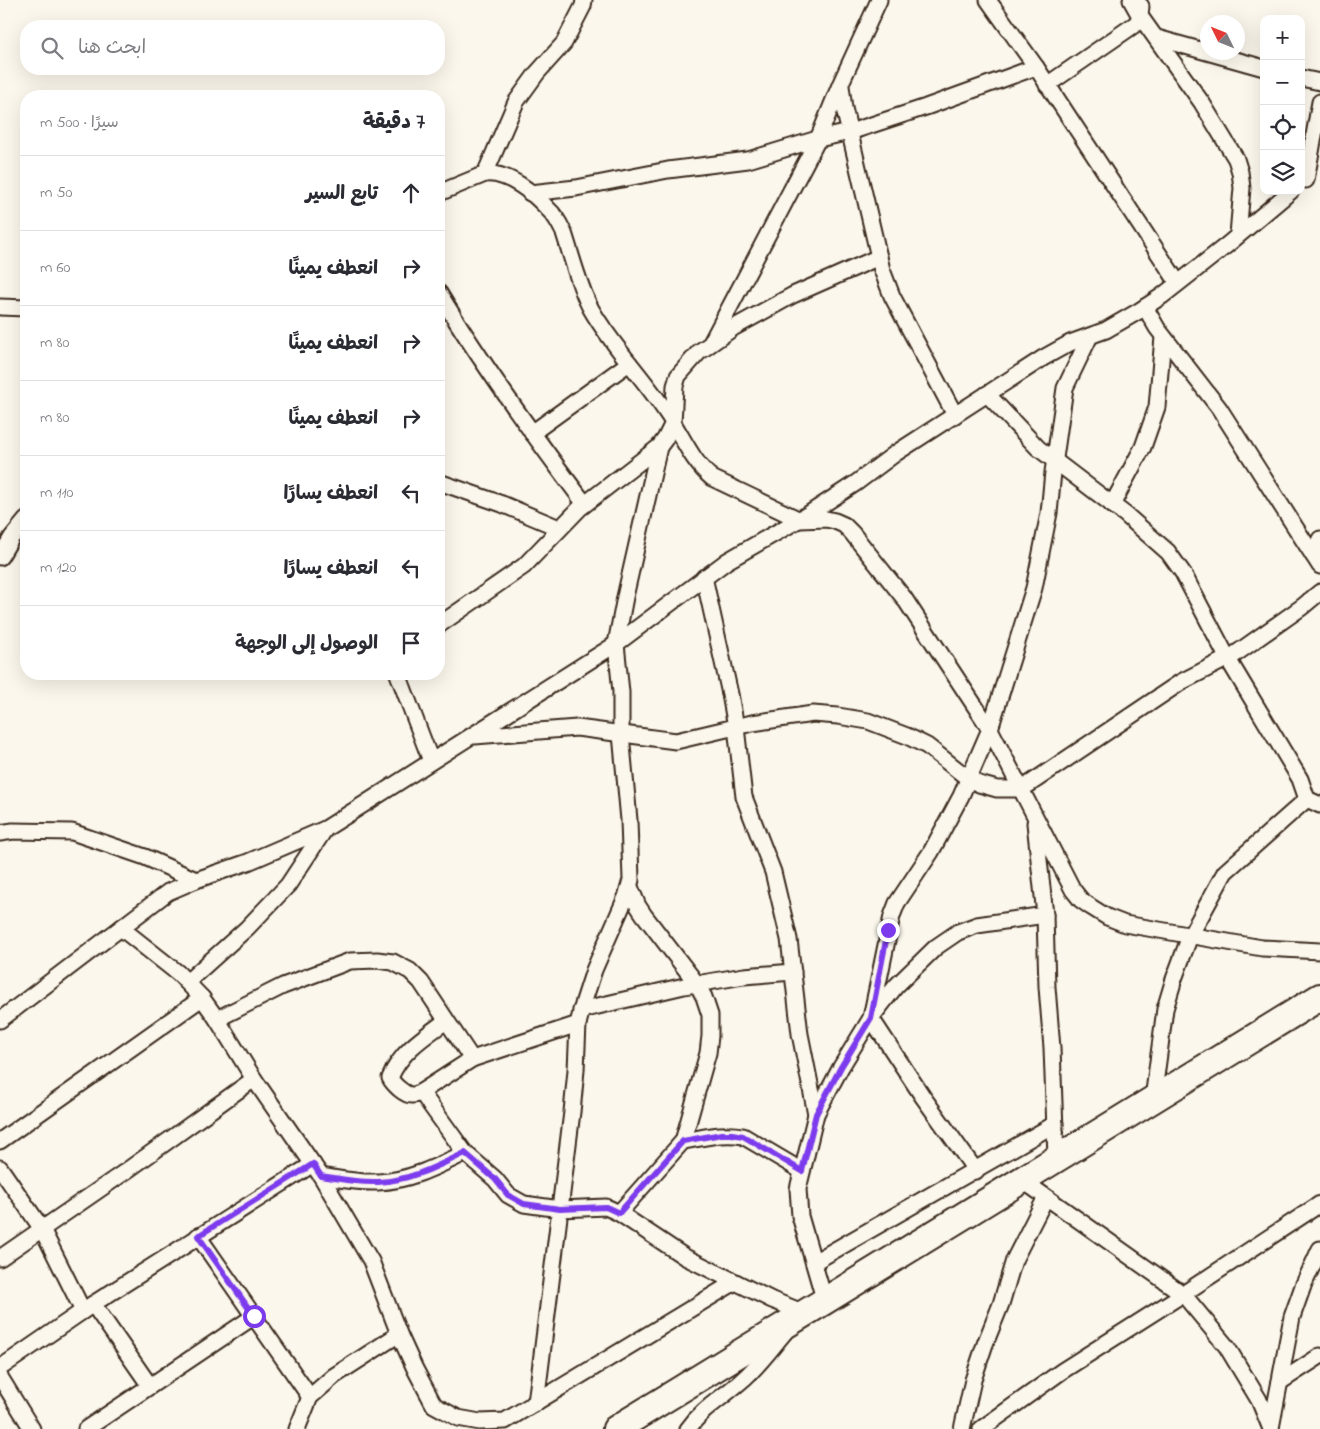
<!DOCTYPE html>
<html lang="ar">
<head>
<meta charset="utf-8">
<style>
	:root { --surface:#fff; --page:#f2f2f3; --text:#2b2b33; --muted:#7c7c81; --line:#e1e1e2 }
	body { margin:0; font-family:"Indie Flower","Playpen Sans Arabic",sans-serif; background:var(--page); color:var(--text); direction:rtl }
	.controls { position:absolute; right:15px; top:15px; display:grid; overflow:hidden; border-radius:10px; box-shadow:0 5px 20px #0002 }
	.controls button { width:45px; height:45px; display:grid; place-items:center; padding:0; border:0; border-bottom:1px solid var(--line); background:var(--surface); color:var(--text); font:25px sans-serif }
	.compass { position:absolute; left:1200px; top:15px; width:45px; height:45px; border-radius:50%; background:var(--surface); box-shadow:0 5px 20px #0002; rotate:313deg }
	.stop { position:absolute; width:15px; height:15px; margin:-11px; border:4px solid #7c3aed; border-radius:50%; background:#fff }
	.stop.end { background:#7c3aed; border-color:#fff; box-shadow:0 1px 5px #0008 }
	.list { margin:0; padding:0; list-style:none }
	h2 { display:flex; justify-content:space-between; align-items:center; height:65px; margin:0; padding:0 20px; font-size:21px }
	h2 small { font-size:16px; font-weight:400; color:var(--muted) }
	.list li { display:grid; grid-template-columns:32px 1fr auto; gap:15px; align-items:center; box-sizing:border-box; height:75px; padding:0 20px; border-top:1px solid var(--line) }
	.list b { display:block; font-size:19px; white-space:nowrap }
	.list em { font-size:16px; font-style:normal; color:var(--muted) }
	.icon { flex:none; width:28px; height:28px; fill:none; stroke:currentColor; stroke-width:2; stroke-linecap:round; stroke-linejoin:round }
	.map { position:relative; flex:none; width:1320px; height:1429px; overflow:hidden; direction:ltr }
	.search { position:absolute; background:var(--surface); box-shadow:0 5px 20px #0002; left:20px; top:20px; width:425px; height:55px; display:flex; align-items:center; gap:12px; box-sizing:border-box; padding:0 18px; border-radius:20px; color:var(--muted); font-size:19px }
	.panel { position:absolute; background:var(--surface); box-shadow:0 5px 20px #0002; left:20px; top:90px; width:425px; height:590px; border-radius:20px; direction:rtl }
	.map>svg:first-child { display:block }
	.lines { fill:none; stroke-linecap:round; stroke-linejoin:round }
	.street-casing { stroke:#3b2a1e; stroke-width:19 }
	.highway-casing { stroke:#3b2a1e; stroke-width:30 }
	.street { stroke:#fbf7ec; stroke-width:15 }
	.highway { stroke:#fbf7ec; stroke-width:26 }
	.route { stroke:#7c3aed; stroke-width:6 }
</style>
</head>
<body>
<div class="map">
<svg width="1320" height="1429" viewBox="0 0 1320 1429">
	<rect width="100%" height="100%" fill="#fbf7ec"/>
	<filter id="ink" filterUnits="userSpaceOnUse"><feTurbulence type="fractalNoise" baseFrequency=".02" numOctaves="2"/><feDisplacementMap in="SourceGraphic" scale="10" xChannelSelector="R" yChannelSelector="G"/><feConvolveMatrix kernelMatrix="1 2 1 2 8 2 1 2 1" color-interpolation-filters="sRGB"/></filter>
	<g filter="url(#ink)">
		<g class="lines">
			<g class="street-casing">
				<g id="street">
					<polyline points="988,0 1036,67 1178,283"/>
					<polyline points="1131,0 1140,16 1202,103 1236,159 1240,172 1242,188 1238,235"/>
					<polyline points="1157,38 1264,68"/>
					<polyline points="1301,78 1320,82"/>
					<polyline points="1047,85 1137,23 1140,16 1141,6"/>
					<polyline points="841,86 844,108 882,270 892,296 955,415"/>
					<polyline points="485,174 516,102 537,73 564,43 583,6 584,0"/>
					<polyline points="1306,180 1320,102"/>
					<path d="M439 193 485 174C508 172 534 193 549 210 556 216 560 225 564 233 572 257 579 287 591 309 612 346 643 377 666 412 681 433 691 461 712 478L800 520 826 519 835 521 844 525 852 533 904 598 990 729 1073 890 1081 900 1091 907 1107 917 1125 924 1262 948 1320 951"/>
					<polyline points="530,193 576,188 668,170 748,160 814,140 850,132 926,107 1036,67"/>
					<path d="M439 293C483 366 533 435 585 504"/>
					<polyline points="0,307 26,308"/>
					<polyline points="1145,307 1157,328 1219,408 1320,566"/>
					<polyline points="712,341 818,139 840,85 879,0"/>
					<polyline points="987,394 1038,448 1126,515 1168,552 1183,573 1228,659 1300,779 1307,799 1320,805"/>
					<polyline points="532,433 629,363"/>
					<polyline points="439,482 502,504 559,528"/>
					<polyline points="1112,505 1143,447 1157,407 1163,337"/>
					<polyline points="1313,555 1320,539"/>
					<polyline points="0,557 12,537 26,520"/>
					<polyline points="704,577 730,694 736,727 744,797 773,872 789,939 800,1034 816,1114"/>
					<polyline points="439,625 524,566 580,508 659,447 665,439 673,423 675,386 678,376 699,352 733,328 793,295 879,257"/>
					<polyline points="398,674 431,761"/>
					<polyline points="475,736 577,728 676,741 752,723 813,714 838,716 868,721 907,736 927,746 969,779 979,784 997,789 1022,789 1181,682 1234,655 1302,607 1320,592"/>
					<polyline points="1035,823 1045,915 1047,987 1052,1048 1056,1158"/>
					<polyline points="0,833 13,831 72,832 145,857 196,880"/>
					<polyline points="121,928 178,973 202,998 217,1019 254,1079 321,1176 371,1261 399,1334 415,1369 434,1405 458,1418 480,1422 505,1421 735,1282"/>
					<polyline points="187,982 247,928 288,885 325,829"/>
					<polyline points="581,1010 684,986 744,976 793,972"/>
					<polyline points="217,1019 283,986 350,961 377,960 393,962 410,971 421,982 472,1059"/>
					<polyline points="0,1020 168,892 196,880 248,862 325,829 616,644 727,561 807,515 856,483 896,453 1043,358 1070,343 1106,330 1139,311 1162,296 1227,245 1291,191"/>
					<path d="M446 1021C424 1037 401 1051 390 1078 393 1084 405 1096 413 1095 416 1095 419 1093 421 1092L472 1059 578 1024"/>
					<polyline points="421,1092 465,1153 495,1179 508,1195 524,1204 560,1209 606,1207 619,1213 685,1257 772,1300 805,1313"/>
					<polyline points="1153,1099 1165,1009 1174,979 1190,936 1225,872 1307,799"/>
					<polyline points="0,1141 202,998"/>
					<path d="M683 1141C703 1138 723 1132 743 1136L802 1171"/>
					<polyline points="0,1168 42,1229 83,1311"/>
					<polyline points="976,1171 923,1097 871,1018 892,916 897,903 931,852 961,796 990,729 1034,588 1049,513 1053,472 1065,388 1090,336"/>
					<path d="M321 1176C340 1179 359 1183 378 1182 409 1181 438 1166 465 1153"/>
					<polyline points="1022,1180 1183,1294 1227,1347 1259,1400 1271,1429"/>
					<polyline points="619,1213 683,1141 708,1053 710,1036 710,1015 704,997 697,984 644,915 638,906 630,887"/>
					<polyline points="198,1236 310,1397"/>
					<polyline points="0,1258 129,1169 254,1079"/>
					<polyline points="814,1262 1055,1124"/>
					<polyline points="825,1302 800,1216 798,1189 816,1114 841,1067 871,1018 896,986 936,947 958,932 977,925 1045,915"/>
					<polyline points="93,1304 150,1386"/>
					<polyline points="0,1368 93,1304 313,1164"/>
					<polyline points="0,1377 32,1429"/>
					<polyline points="1280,1382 1320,1356"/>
					<polyline points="536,1403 572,1112 576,1070 578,1024 584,1001 594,970 626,897 631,880 629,820 621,734 621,692 616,644 625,597 659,447"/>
					<polyline points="1271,1428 1292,1317 1303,1286 1320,1249"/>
					<polyline points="86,1429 253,1317"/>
					<polyline points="297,1429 310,1397 334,1376 399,1334"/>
					<path d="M688 1429C702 1409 722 1398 740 1382 757 1368 770 1350 784 1333"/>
					<polyline points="962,1429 973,1380 985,1344 1001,1304 1014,1260 1046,1197"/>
					<polyline points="981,1429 1062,1371 1183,1294 1320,1204"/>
				</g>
			</g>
			<g class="highway-casing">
				<polyline id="highway" points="616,1429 1320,997"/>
			</g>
			<use href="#street" class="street"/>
			<use href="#highway" class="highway"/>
		</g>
	</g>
	<g class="lines" filter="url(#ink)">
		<path class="route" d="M254 1316 198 1236 313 1164 321 1176C340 1179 359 1183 378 1182 409 1181 438 1166 465 1153L495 1179 508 1195 524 1204 560 1209 606 1207 619 1213 683 1141 722 1134H732L743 1136 802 1171 816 1114 841 1067 871 1018 888 930"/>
	</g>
</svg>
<div class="controls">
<button>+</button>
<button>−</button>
<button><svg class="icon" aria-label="locate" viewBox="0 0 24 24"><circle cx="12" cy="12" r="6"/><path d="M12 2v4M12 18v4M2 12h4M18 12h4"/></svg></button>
<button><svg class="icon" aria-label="layers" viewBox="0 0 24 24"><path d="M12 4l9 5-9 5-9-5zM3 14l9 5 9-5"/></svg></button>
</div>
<svg class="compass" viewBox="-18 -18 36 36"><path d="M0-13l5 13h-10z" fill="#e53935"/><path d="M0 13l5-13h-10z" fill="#7c7c81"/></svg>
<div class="stop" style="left:254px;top:1316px"></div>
<div class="stop end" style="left:888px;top:930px"></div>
<div class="search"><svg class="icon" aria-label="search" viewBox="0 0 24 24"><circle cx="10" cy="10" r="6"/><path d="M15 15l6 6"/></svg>ابحث هنا</div>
<section class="panel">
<h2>7 دقيقة<small>سيرًا · 500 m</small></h2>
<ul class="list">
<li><svg class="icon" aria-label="ahead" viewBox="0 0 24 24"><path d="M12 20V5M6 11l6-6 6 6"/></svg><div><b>تابع السير</b></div><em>50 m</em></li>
<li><svg class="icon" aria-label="right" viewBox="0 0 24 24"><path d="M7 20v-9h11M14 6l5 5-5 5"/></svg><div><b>انعطف يمينًا</b></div><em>60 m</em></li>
<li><svg class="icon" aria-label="right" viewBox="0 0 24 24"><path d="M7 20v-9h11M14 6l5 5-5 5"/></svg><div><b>انعطف يمينًا</b></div><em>80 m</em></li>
<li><svg class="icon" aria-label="right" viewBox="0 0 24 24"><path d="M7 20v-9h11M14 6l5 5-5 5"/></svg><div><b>انعطف يمينًا</b></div><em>80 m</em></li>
<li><svg class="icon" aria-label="left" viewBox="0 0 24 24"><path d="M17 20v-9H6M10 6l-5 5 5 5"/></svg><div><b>انعطف يسارًا</b></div><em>110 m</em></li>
<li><svg class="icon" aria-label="left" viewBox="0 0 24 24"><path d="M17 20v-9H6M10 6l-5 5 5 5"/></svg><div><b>انعطف يسارًا</b></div><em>120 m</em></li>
<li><svg class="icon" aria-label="arrive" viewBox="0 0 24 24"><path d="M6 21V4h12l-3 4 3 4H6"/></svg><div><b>الوصول إلى الوجهة</b></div></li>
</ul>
</section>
</div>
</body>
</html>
